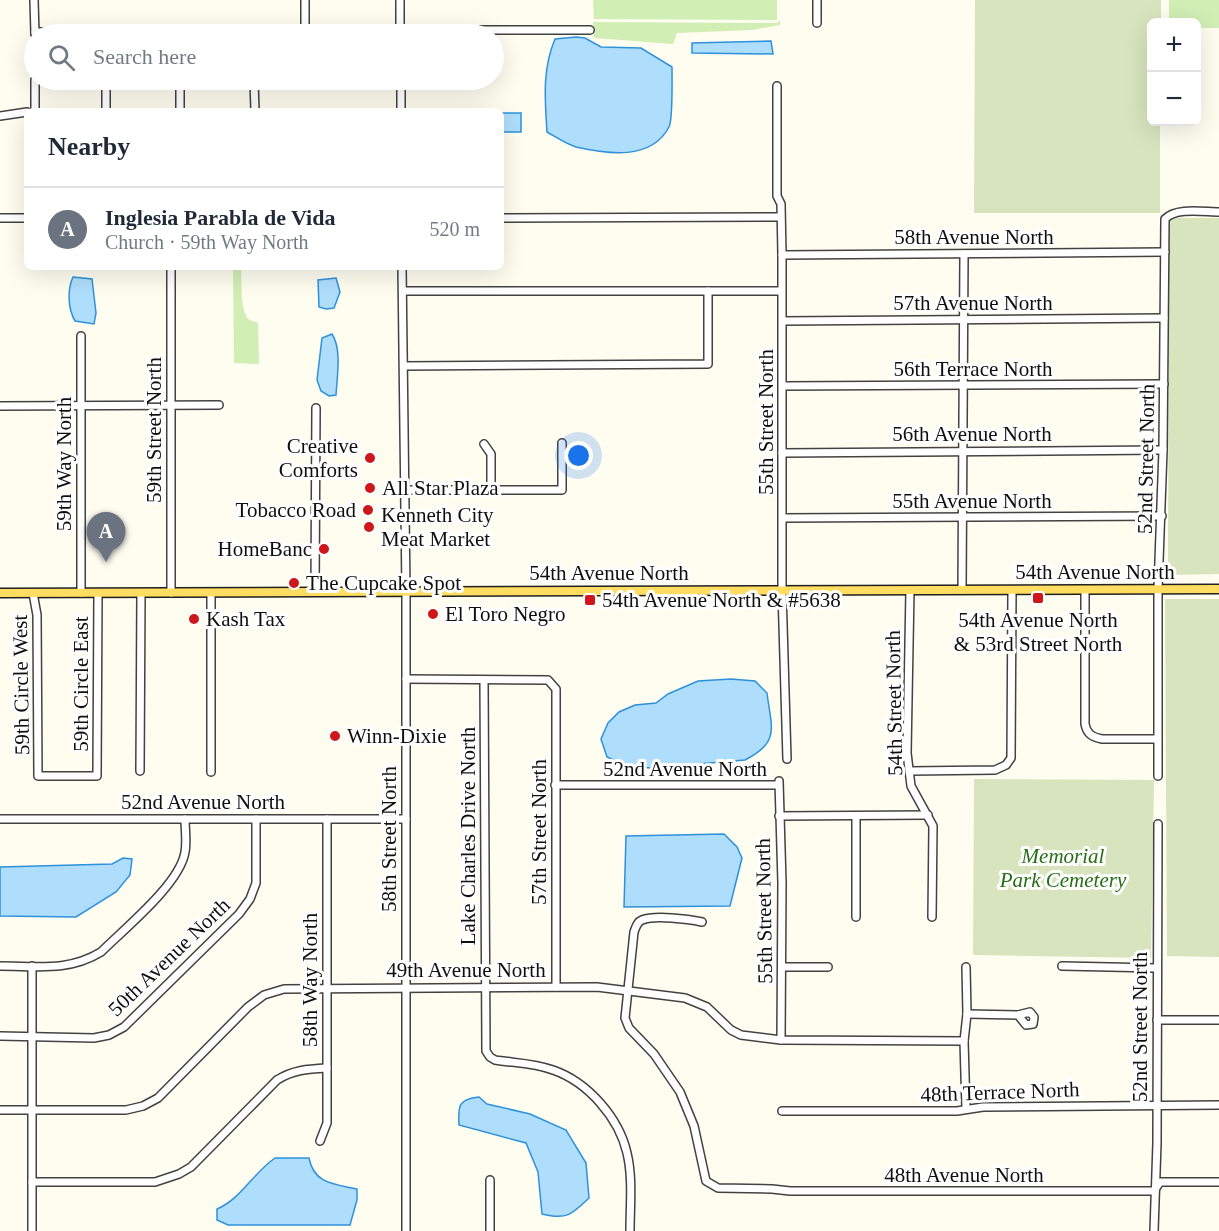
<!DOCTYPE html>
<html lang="en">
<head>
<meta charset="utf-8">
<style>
	:root { --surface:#fff; --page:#f2f2f3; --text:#1f2937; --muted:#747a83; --line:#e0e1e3; --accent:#0f766e }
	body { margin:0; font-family:"Times New Roman",serif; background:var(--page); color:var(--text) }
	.controls { position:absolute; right:18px; top:18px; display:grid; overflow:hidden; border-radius:9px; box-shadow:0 6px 24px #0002 }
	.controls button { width:54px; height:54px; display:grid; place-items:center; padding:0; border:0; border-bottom:2px solid var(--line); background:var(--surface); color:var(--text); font:30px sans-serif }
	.you { position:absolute; left:579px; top:456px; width:21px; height:21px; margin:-15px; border:4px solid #fff; border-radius:50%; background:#1a73e8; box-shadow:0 0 0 9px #1a73e833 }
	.badge { display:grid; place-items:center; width:39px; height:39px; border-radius:50%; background:var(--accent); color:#fff; font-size:20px; font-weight:700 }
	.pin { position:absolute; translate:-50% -50px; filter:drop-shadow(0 2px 3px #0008) }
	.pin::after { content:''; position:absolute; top:32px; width:21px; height:18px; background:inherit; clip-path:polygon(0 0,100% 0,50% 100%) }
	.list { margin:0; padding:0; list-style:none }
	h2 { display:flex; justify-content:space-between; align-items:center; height:78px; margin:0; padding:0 24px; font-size:26px }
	h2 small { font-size:20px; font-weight:400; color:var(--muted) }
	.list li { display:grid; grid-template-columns:39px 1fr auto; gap:18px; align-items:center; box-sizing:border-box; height:84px; padding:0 24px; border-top:2px solid var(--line) }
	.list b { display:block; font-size:22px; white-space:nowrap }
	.list p { margin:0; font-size:20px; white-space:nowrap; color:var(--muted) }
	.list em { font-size:20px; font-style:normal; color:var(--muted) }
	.icon { flex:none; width:33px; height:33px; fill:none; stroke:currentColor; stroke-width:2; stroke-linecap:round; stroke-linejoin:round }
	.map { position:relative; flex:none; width:1219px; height:1231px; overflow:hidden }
	.search { position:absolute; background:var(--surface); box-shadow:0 6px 24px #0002; left:24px; top:24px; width:480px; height:66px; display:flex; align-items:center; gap:15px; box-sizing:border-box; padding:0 21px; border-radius:33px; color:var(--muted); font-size:22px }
	.panel { position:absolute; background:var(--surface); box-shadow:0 6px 24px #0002; left:24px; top:108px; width:480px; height:162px; border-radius:9px }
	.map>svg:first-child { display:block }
	.green { fill:#d1eeb5 }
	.cemetery { fill:#d7e4be }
	.water { fill:#afddfc; stroke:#2e91db; stroke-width:1.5 }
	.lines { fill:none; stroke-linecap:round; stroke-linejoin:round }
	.minor-casing { stroke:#424242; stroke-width:10 }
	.major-casing { stroke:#202020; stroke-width:11 }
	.minor { stroke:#fff; stroke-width:7 }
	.major { stroke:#ffdd60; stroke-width:8 }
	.poi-dot { fill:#ce171b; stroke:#fff; stroke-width:2 }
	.labels { text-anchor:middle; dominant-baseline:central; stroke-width:6; stroke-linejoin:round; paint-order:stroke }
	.street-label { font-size:21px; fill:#0f0f0f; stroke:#fff }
	.poi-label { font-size:21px; fill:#0f0f0f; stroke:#fff; text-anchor:start }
	.park-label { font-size:21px; font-style:italic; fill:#276e17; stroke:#fff }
</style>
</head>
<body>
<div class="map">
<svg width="1219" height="1231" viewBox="0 0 1219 1231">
	<rect width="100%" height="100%" fill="#fffcf0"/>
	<g class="green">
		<polygon points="593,0 777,0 777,20 594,19"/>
		<polygon points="780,0 780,25 752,30 677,33 673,44 594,38 593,22 777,23 780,20"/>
		<polygon points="1169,0 1219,0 1219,28 1197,28 1196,22 1169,22"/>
		<path d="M233 267H241C242 281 240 303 246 316 248 321 254 321 258 323L259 364 234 363Z"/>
	</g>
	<g class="cemetery">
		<polygon points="975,0 1161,0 1161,22 1152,22 1152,122 1160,122 1160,213 974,213"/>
		<polygon points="1169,218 1219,218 1219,574 1168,575"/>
		<polygon points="1165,599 1219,599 1219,957 1167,956"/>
		<polygon points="974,779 1154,780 1151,958 973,955"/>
	</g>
	<g class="water">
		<path d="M576 37 585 38 601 47 641 48 672 67C672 78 673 119 669 127 651 161 607 154 576 147 566 144 556 137 547 132 545 99 542 70 555 39Z"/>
		<polygon points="771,41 773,54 692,53 692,43"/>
		<rect x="501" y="113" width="20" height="19"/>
		<path d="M73 277 92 279 96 313 94 324 75 321C68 309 67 290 73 277Z"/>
		<polygon points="336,278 340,292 334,308 326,309 319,307 318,280"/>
		<path d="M332 334C342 349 337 377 336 395L329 396 321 391 317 380 322 338Z"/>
		<path d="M731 679 755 681 767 693C771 727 781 742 745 760L651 768 626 766 607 757 601 739 608 723 619 712 635 705 656 703 668 694 698 681Z"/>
		<polygon points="724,834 737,847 742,858 730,906 624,907 626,836"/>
		<polygon points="123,858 132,859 130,875 116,892 76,917 0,916 0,867 112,864"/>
		<path d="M479 1097 487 1104 530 1114 566 1130 586 1163 589 1198C571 1215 567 1220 542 1214L538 1172 526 1143 459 1125C458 1106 458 1099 479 1097Z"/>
		<path d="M275 1158H309C314 1184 334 1184 357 1189V1200L350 1225H228L217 1220V1209C241 1199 253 1173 275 1158Z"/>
	</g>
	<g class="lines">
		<g class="minor-casing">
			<g id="minor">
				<polyline points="34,0 35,34"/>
				<polyline points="400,0 400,34"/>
				<polyline points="817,23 817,0"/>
				<polyline points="35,32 400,32 408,30 590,30"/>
				<polyline points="305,32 305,0"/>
				<polyline points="35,80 35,111"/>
				<polyline points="180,80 180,111"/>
				<polyline points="254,80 255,111"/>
				<polyline points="401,80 401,111"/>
				<polyline points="777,86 777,196 781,204 782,255 782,591 787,759"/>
				<polyline points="106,111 106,80"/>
				<polyline points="0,116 27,112"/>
				<polyline points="0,218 27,218"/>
				<polyline points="501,218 780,217"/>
				<polyline points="782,255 1165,252"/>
				<polyline points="402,267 406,592 406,1231"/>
				<polyline points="403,291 781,291"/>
				<polyline points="783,321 1164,318"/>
				<polyline points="81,336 81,593"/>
				<polyline points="404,366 708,364 708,291"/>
				<polyline points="783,386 1164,384"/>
				<polyline points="0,406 219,405"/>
				<polyline points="484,444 491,454 491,490"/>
				<polyline points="782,453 1163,450"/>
				<polyline points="404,490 562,490 562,443"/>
				<polyline points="783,518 1162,516"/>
				<polyline points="910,590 907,753 911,786 933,826 932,917"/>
				<polyline points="962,590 964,254"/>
				<path d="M1085 590V724C1087 734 1092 737 1102 739H1157"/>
				<polyline points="315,592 316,408"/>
				<polyline points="33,593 37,615 38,776 97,776 98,593"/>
				<polyline points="171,593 171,267"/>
				<polyline points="211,593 211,772"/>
				<polyline points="406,679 548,680 556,689 556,987"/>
				<path d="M484 680 486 1051 490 1057 495 1060C515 1063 534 1063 553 1070 588 1082 619 1118 627 1153 633 1178 630 1206 630 1231"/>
				<polyline points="140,771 141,593"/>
				<polyline points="910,771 995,770 1006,765 1011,758 1012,590"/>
				<path d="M1158 776V589L1163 450 1165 219C1176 207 1204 212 1219 212"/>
				<polyline points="779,781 782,883 781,1040"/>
				<polyline points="555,785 778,785"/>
				<polyline points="779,816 928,815"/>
				<polyline points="856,816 856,917"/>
				<polyline points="0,819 406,819"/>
				<path d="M702 922C688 919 655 915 642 920 637 922 636 927 634 932L625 1018 629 1028 654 1054 680 1092 694 1126 706 1181 718 1188 772 1189 790 1191H1154L1160 1182H1219"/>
				<path d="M0 966C37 966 68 972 101 952 124 929 180 884 185 852 187 842 185 829 185 819"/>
				<polyline points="32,966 32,1231"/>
				<polyline points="1062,966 1156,968"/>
				<polyline points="782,967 828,967"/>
				<polyline points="966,967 967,1014 964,1041 966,1109"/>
				<polyline points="967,1014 1018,1015 1030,1012 1034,1017 1033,1024 1026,1025 1018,1015"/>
				<polyline points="1157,1020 1219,1020"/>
				<polyline points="0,1036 94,1038 109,1035 124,1027 239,914 250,899 256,883 256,819"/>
				<polyline points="0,1110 126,1110 143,1106 158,1098 248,1007 264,995 284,989 597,987 685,998 707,1007 731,1030 741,1035 781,1040 964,1041"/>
				<polyline points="782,1111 957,1111 983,1107 1219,1105"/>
				<polyline points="320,1141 327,1123 327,819"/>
				<polyline points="490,1180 490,1231"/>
				<path d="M32 1182H155L179 1174 191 1167 277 1080C293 1070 307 1069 327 1068"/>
				<polyline points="1154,1231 1157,1143 1158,824"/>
			</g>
		</g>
		<g class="major-casing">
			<polyline id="major" points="0,593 1219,589"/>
		</g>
		<use href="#minor" class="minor"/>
		<use href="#major" class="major"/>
	</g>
	<g class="poi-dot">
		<circle cx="370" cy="458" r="6"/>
		<circle cx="370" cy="488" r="6"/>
		<circle cx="368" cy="510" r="6"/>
		<circle cx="369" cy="527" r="6"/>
		<circle cx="324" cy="549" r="6"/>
		<circle cx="294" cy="583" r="6"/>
		<rect x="1032" y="592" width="12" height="12" rx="3"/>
		<rect x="584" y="594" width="12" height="12" rx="3"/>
		<circle cx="433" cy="614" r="6"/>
		<circle cx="194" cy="619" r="6"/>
		<circle cx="335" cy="736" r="6"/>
	</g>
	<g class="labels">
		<g class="street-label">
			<text x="974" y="237">58th Avenue North</text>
			<text x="973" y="303">57th Avenue North</text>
			<text x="973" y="369">56th Terrace North</text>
			<text transform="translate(766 422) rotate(-90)">55th Street North</text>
			<text transform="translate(154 430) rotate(-90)">59th Street North</text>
			<text x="972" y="434">56th Avenue North</text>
			<text transform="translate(1146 459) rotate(-89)">52nd Street North</text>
			<text transform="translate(64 464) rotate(-90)">59th Way North</text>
			<text x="972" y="501">55th Avenue North</text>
			<text x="1095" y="572">54th Avenue North</text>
			<text x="609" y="573">54th Avenue North</text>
			<text transform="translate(81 684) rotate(-90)">59th Circle East</text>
			<text transform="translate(21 685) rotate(-91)">59th Circle West</text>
			<text transform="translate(894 703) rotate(-91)">54th Street North</text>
			<text x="685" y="769">52nd Avenue North</text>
			<text x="203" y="802">52nd Avenue North</text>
			<text transform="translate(539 832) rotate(-90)">57th Street North</text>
			<text transform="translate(468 836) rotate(-90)">Lake Charles Drive North</text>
			<text transform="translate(389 839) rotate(-90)">58th Street North</text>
			<text transform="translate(764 911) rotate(-91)">55th Street North</text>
			<text transform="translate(169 957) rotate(-44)">50th Avenue North</text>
			<text x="466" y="970">49th Avenue North</text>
			<text transform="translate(310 980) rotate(-90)">58th Way North</text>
			<text transform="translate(1140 1027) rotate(-90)">52nd Street North</text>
			<text transform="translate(1000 1092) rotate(-2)">48th Terrace North</text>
			<text x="964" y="1175">48th Avenue North</text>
		</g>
		<g class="poi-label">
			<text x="358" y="446" text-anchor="end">Creative<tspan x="358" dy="24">Comforts</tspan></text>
			<text x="382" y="488">All Star Plaza</text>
			<text x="356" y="510" text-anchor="end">Tobacco Road</text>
			<text x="381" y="515">Kenneth City<tspan x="381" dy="24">Meat Market</tspan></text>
			<text x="312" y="549" text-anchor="end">HomeBanc</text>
			<text x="306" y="583">The Cupcake Spot</text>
			<text x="602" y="600">54th Avenue North &amp; #5638</text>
			<text x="445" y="614">El Toro Negro</text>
			<text x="206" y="619">Kash Tax</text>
			<text x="1038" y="620" text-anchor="middle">54th Avenue North<tspan x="1038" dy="24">&amp; 53rd Street North</tspan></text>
			<text x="347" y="736">Winn-Dixie</text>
		</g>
		<g class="park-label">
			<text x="1063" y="856">Memorial<tspan x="1063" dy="24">Park Cemetery</tspan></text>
		</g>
	</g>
</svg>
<div class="controls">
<button>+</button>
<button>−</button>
</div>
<div class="you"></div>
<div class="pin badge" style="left:106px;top:562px;background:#6b7280">A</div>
<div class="search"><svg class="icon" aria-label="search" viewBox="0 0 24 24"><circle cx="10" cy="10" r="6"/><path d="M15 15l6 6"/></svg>Search here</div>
<section class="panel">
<h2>Nearby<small></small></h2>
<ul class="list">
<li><span class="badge" style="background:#6b7280">A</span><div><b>Inglesia Parabla de Vida</b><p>Church · 59th Way North</p></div><em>520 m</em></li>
</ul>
</section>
</div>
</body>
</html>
